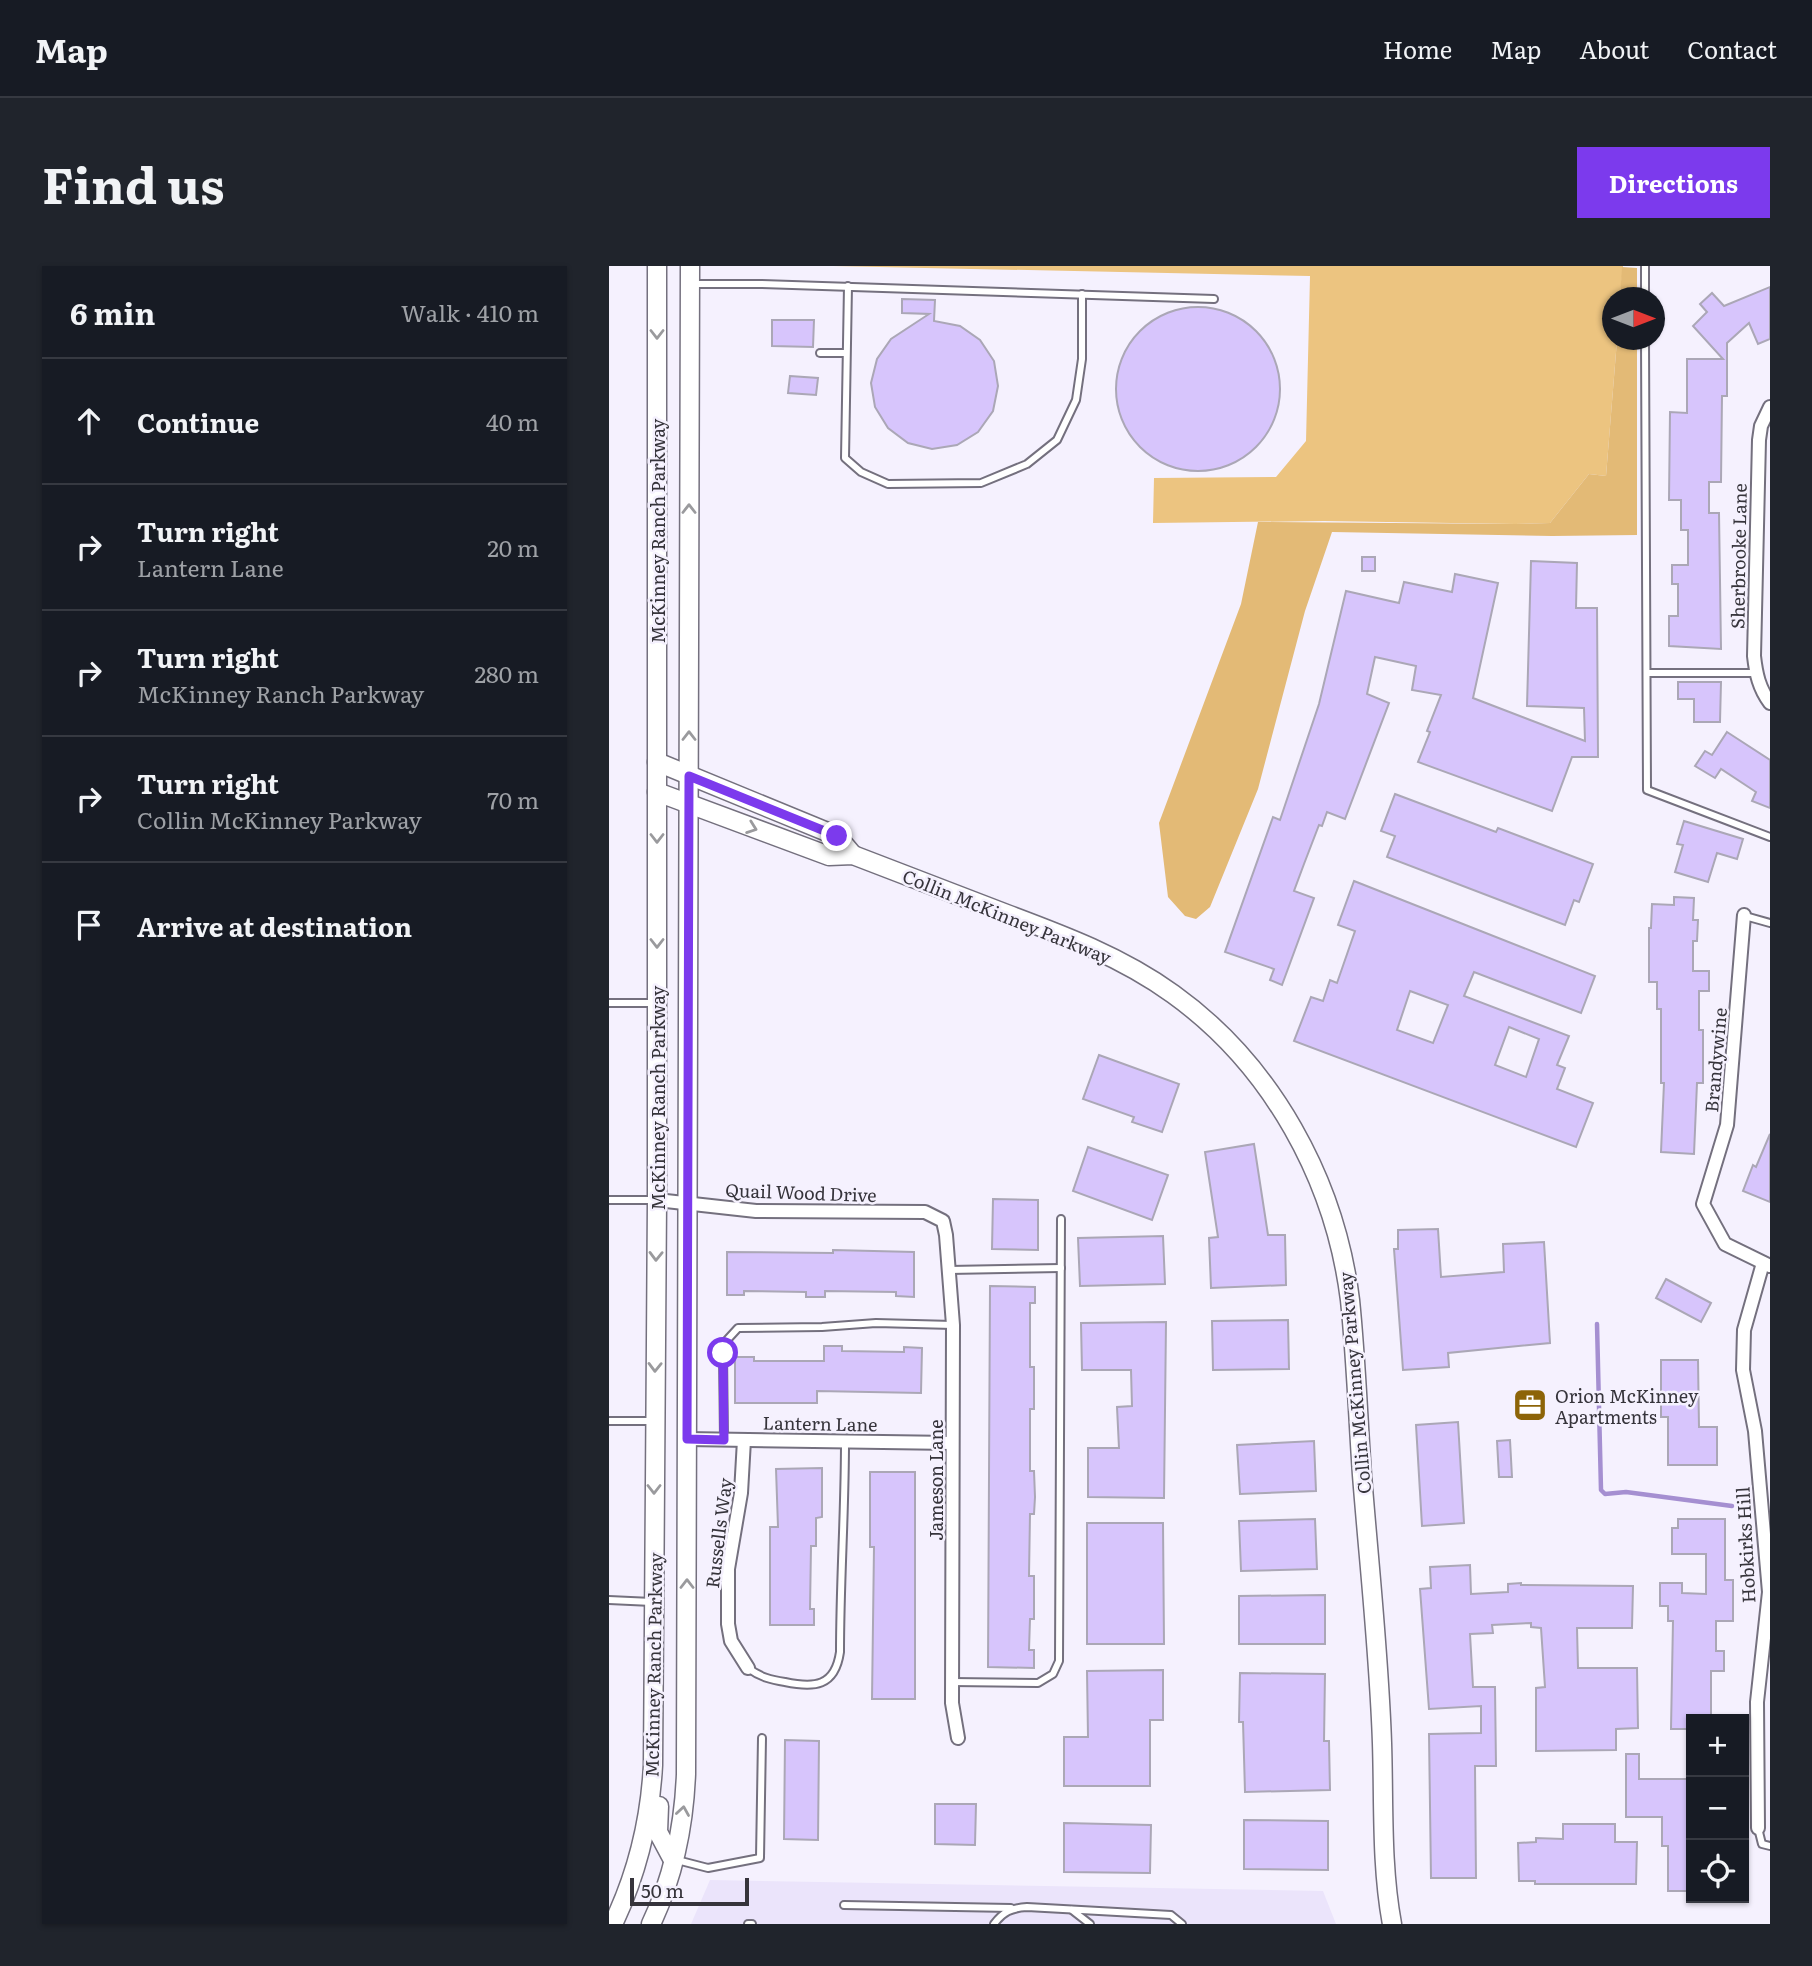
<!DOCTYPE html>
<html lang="en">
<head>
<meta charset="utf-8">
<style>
	:root { --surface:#171b24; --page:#20242c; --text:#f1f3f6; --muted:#9ea1a6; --line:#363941; --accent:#7c3aed }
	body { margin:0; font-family:Literata,serif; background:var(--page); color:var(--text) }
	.controls { position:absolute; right:21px; bottom:21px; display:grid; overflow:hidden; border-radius:0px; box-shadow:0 2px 5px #0004 }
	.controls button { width:63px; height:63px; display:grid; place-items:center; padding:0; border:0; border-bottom:2px solid var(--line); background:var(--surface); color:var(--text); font:35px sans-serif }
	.compass { position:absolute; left:993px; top:21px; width:63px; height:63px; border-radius:50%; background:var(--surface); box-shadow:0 2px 5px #0004; rotate:90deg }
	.scale { position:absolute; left:21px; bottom:18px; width:119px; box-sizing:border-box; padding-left:7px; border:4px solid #36343b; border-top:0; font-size:19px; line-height:24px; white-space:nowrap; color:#36343b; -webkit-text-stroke:5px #f5f1fe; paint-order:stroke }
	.stop { position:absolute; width:21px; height:21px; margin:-16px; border:5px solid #7c3aed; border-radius:50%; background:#fff }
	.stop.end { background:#7c3aed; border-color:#fff; box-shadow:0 2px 7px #0008 }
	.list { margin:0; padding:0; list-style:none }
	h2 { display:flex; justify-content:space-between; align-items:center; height:91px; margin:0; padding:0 28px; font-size:30px }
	h2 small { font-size:23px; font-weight:400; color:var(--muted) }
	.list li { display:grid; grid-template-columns:46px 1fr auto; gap:21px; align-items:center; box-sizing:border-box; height:126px; padding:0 28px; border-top:2px solid var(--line) }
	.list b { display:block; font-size:26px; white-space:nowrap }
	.list p { margin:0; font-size:23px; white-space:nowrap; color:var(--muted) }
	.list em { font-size:23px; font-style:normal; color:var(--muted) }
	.icon { flex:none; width:38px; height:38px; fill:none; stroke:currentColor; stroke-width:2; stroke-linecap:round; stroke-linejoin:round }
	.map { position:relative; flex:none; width:1161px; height:1658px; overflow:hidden; border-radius:0px }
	header { display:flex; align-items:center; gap:42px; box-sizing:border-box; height:98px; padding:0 35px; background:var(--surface); border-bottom:2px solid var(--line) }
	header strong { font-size:33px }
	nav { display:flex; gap:38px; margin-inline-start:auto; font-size:24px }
	.intro { display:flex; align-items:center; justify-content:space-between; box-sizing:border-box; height:168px; padding:0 42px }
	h1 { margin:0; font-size:49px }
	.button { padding:18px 32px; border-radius:0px; background:var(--accent); color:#fff; font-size:24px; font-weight:700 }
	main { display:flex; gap:42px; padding:0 42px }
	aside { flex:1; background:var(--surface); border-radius:0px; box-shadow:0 2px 5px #0004 }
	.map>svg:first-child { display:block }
	.built { fill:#ebe4fb }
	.green { fill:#ecc480 }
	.forest { fill:#e3ba76 }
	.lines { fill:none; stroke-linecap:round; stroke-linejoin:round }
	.stream { stroke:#a58fd1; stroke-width:4.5 }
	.building { fill:#d7c5fc; stroke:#aba7b6; stroke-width:2; fill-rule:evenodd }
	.lane-casing { stroke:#74707e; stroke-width:10 }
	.street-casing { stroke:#74707e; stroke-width:16 }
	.secondary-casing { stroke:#74707e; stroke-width:21 }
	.lane { stroke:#fff; stroke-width:6 }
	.street { stroke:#fff; stroke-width:12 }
	.secondary { stroke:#fff; stroke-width:18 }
	.oneway { stroke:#9a9a9d }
	.route { stroke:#7c3aed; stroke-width:9 }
	.labels { text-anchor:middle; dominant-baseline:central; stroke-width:5; stroke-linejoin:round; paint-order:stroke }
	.street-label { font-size:18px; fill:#36343b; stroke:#f5f1fe }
	.poi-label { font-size:18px; fill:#36343b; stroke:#f5f1fe; text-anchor:start }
</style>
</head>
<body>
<header>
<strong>Map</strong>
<nav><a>Home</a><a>Map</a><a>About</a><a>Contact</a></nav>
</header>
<div class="intro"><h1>Find us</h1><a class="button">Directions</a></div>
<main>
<aside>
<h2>6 min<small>Walk · 410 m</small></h2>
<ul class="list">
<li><svg class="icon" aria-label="ahead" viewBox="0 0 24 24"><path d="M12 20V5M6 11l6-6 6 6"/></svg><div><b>Continue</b></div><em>40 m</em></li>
<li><svg class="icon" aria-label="right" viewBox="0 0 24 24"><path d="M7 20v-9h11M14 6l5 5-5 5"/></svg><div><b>Turn right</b><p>Lantern Lane</p></div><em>20 m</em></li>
<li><svg class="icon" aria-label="right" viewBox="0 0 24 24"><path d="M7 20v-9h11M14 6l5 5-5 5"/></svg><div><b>Turn right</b><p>McKinney Ranch Parkway</p></div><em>280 m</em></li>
<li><svg class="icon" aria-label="right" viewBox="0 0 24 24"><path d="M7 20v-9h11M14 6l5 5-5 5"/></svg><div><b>Turn right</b><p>Collin McKinney Parkway</p></div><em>70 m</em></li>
<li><svg class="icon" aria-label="arrive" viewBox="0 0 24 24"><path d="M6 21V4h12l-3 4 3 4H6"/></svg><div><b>Arrive at destination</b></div></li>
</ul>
</aside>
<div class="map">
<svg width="1161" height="1658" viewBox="0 0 1161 1658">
	<rect width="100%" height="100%" fill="#f5f1fe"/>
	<polygon class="built" points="101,1614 714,1625 727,1658 82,1658"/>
	<polygon class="green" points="224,0 1014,0 1011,31 1003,32 1003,74 1008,74 997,210 980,208 941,257 906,258 715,255 544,257 545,212 667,211 697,175 701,10"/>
	<g class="forest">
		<polygon points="1013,1 1028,2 1028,31 1011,31"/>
		<polygon points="1008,74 1028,74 1028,269 943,270 723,266 696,345 649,523 601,641 587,653 576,650 559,631 550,557 632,338 649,256 906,258 941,257 980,208 997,210"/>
	</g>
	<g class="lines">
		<polyline class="stream" points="988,1058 992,1224 996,1228 1017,1226 1123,1240"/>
	</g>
	<g class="building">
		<polygon points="1161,21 1161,73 1149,78 1140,57 1118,77 1118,130 1113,130 1112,216 1100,216 1100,247 1110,247 1112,383 1060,380 1060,350 1069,350 1069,318 1063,318 1063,299 1079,299 1079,264 1072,264 1072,234 1060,234 1061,146 1078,147 1078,93 1114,93 1084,60 1098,46 1091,38 1103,27 1115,40"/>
		<polygon points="293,33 326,34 325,55 351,60 371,74 385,95 389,120 384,145 369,166 348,179 323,183 299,177 279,162 266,141 262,117 268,93 282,73 320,48 293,47"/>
		<circle cx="589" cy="123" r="82"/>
		<polygon points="163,54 205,54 204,81 163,80"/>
		<polygon points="181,110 209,112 207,129 179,127"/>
		<rect x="753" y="291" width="13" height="14"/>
		<polygon points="922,295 968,297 967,342 988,342 989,491 963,491 943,545 809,496 821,466 818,465 832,429 803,424 807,400 766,391 758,428 780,437 736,553 718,546 713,560 710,559 695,598 685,625 705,632 673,719 661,714 665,703 616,686 664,551 671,554 710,438 737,325 790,337 795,316 843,326 846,308 889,317 864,432 976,475 975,442 918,440"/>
		<polygon points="1069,416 1112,416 1111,456 1085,456 1085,433 1069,433"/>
		<polygon points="1118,466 1161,494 1161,542 1143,535 1147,526 1112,503 1106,512 1086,500 1096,485 1103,489"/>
		<polygon points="786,528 887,566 889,562 984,598 970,636 965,634 956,659 778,591 786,570 772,565"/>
		<polygon points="1075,555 1134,573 1128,593 1108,587 1099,616 1066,606 1074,579 1068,578"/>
		<path d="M745 615 986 710 972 747 865 706 855 730 960 770 948 799 956 802 948 823 984 837 967 881 685 775 702 731 714 735 721 714 728 717 746 665 729 659ZM801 725 839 739 824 777 788 764ZM900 761 930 773 917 811 886 799Z"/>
		<polygon points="1065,631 1085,632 1084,654 1089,654 1088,675 1084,675 1084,705 1100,705 1100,725 1090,725 1090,764 1094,764 1094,817 1088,817 1085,888 1052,886 1055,817 1052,817 1052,743 1048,743 1048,716 1040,716 1040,662 1042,662 1043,638 1065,639"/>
		<polygon points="490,789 570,818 553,866 523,856 525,851 474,833"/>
		<polygon points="1161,868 1161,936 1134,925 1144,899 1147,901"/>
		<polygon points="645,878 659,969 676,969 677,1019 602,1022 600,972 609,971 596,886"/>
		<polygon points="479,881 559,909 543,954 464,925"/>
		<polygon points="384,933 429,934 429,984 383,983"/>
		<polygon points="829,963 832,1011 895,1006 894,978 935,976 941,1077 839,1087 840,1101 794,1104 785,983 789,983 789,964"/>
		<polygon points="554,970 556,1018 471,1020 469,972"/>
		<polygon points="224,984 305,986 305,1031 287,1030 287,1026 216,1025 216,1031 197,1031 197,1026 135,1025 135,1029 118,1029 118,986 224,987"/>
		<polygon points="1057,1013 1102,1037 1092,1056 1047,1032"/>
		<polygon points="381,1020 426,1021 426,1037 421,1037 421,1101 425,1101 425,1143 421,1143 421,1205 425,1205 426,1231 425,1248 421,1248 420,1310 425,1310 425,1353 421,1353 420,1384 425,1384 425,1402 379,1401"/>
		<polygon points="679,1054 680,1103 604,1104 603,1055"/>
		<polygon points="557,1056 555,1232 479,1231 479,1182 510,1182 508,1141 523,1140 522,1104 473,1104 472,1057"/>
		<polygon points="215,1080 233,1080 233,1085 295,1086 295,1081 313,1082 312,1127 208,1125 208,1137 126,1137 126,1091 145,1091 145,1095 215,1095"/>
		<polygon points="1052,1094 1089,1094 1090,1161 1108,1161 1108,1199 1059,1199 1059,1151 1052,1151"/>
		<polygon points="849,1156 855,1257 813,1260 807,1159"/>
		<polygon points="901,1174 903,1211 890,1211 888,1175"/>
		<polygon points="705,1175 707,1225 631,1228 628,1179"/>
		<polygon points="213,1202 213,1251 207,1252 207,1280 202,1280 201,1343 205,1343 205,1359 161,1359 161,1261 169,1261 167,1203"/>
		<polygon points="261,1206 306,1206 306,1433 263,1433 265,1281 261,1281"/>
		<polygon points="706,1253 708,1303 632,1305 630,1255"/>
		<polygon points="1069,1253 1116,1253 1116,1314 1124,1314 1124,1355 1107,1355 1107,1385 1115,1385 1115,1405 1102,1405 1102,1453 1082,1453 1082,1463 1062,1463 1064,1355 1059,1355 1059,1340 1051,1340 1051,1317 1073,1317 1073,1327 1097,1328 1097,1288 1063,1288 1063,1262 1069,1262"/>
		<polygon points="478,1257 554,1257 555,1378 478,1378"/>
		<polygon points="861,1299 862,1328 899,1326 899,1318 912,1317 912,1319 1024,1320 1023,1362 968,1362 969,1402 1028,1402 1029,1462 1007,1463 1007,1484 927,1485 927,1422 936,1421 932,1362 922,1361 922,1357 883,1359 884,1367 861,1368 864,1421 886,1421 887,1500 866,1500 867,1612 822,1612 820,1468 872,1467 872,1440 820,1443 811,1323 822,1322 821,1301"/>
		<polygon points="716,1329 716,1378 630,1378 630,1330"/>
		<polygon points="554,1404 554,1454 541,1454 541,1520 455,1520 455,1471 479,1471 478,1405"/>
		<polygon points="631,1407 716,1408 715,1475 720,1475 721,1524 636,1526 634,1456 630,1456"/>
		<polygon points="176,1474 210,1475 209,1574 175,1573"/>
		<polygon points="1017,1488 1030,1488 1030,1513 1082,1513 1082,1625 1059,1625 1059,1580 1053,1580 1053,1551 1017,1551"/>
		<polygon points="326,1538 367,1538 366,1579 326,1578"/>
		<polygon points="635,1554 719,1555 719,1604 635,1603"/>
		<polygon points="455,1557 542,1559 541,1607 455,1606"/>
		<polygon points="954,1558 1006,1558 1006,1576 1028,1576 1027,1618 926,1618 926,1615 910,1615 909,1577 927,1576 927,1572 954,1573"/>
	</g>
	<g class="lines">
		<g class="lane-casing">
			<g id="lane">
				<polyline points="1036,0 1036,32"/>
				<polyline points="83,18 153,18 605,33"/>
				<polyline points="239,20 236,192 252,206 279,218 372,217 418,198 448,174 467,134 473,93 473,28"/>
				<polyline points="1036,74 1038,524 1161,571"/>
				<polyline points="211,87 237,87"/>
				<polyline points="1038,407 1147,407"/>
				<polyline points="1136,650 1161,657"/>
				<polyline points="0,737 46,737"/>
				<polyline points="0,934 47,934"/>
				<polyline points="340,1004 452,1002"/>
				<polyline points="0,1155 44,1155"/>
				<polyline points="115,1174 114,1087 118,1074 129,1062 213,1061 267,1057 344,1059"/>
				<polyline points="0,1334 43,1336"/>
				<path d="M139 1402C151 1411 162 1414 176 1416 205 1422 226 1421 231 1386 231 1316 236 1246 236 1176"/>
				<polyline points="343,1416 429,1417 444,1408 450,1395 452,953"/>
				<polyline points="1149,1562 1153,1578 1161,1580"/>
				<polyline points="68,1594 99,1602 151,1592 153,1472"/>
				<polyline points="235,1639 402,1642"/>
				<polyline points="463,1644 481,1658"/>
				<polyline points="139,1658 143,1658"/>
				<path d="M385 1658C394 1646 402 1642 418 1641L562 1649 573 1658"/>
			</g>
		</g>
		<g class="street-casing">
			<g id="street">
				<path d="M1161 141 1152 160 1150 174 1145 390C1147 408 1150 422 1161 437"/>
				<polyline points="1135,649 1118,859 1094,938 1116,978 1161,1000"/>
				<polyline points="48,934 147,945 316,946 334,955 337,969 344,1059 343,1437 349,1472"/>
				<polyline points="78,1173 343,1177"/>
				<polyline points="135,1174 132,1227 119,1303 119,1358 122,1375 139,1402"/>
				<polyline points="1149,1562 1148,1436 1160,1326 1146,1165 1134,1104 1135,1064 1154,997"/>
			</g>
		</g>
		<g class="secondary-casing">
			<g id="secondary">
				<polyline points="48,496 228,570 244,589"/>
				<path d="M48 526 220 590 244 589C295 609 345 628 395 647 454 669 513 691 564 728 663 799 726 914 741 1034 747 1092 749 1151 753 1209 760 1298 770 1387 773 1477 775 1537 772 1599 783 1658"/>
				<polyline points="50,1540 49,1566 64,1594"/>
				<path d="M4 1658C28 1608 41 1555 44 1499L48 934V0"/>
				<path d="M42 1658C64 1612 75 1558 77 1508L81 0"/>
			</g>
		</g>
		<use href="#lane" class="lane"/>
		<use href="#street" class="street"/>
		<use href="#secondary" class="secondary"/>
	</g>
	<defs><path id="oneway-chevron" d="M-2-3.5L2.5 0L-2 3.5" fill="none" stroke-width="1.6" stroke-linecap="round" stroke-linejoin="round" transform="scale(1.75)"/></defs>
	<g class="oneway">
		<use href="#oneway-chevron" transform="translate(48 68) rotate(90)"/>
		<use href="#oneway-chevron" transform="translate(80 243) rotate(-90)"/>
		<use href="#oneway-chevron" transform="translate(80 470) rotate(-90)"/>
		<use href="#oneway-chevron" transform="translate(143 562) rotate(20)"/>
		<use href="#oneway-chevron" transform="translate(48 572) rotate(90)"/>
		<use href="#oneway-chevron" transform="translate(48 677) rotate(90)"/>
		<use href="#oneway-chevron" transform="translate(47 990) rotate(91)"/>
		<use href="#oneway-chevron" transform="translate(46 1101) rotate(91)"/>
		<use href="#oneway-chevron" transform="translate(45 1223) rotate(90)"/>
		<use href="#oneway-chevron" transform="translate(78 1318) rotate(-90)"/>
		<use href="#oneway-chevron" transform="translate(74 1545) rotate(-81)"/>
	</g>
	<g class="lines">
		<polyline class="route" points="114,1087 115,1174 78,1173 80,510 228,570"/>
	</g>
	<defs>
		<g id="office-square" transform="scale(1.75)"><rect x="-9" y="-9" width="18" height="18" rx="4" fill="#8d6408" stroke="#f5f1fe"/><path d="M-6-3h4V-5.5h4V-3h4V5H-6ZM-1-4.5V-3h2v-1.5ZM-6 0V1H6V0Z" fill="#fff"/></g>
	</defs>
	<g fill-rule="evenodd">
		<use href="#office-square" x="921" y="1139"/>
	</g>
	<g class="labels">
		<g class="street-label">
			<text transform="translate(48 265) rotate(-90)">McKinney Ranch Parkway</text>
			<text transform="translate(1129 290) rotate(-89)">Sherbrooke Lane</text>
			<text transform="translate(398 650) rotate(22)">Collin McKinney Parkway</text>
			<text transform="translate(1106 794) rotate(-85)">Brandywine</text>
			<text transform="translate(48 832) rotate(-90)">McKinney Ranch Parkway</text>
			<text transform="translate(192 926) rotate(2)">Quail Wood Drive</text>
			<text transform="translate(745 1117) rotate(-95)">Collin McKinney Parkway</text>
			<text transform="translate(211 1157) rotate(1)">Lantern Lane</text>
			<text transform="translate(326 1214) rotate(-90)">Jameson Lane</text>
			<text transform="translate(109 1267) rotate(-83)">Russells Way</text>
			<text transform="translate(1136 1279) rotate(-93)">Hobkirks Hill</text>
			<text transform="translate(44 1399) rotate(-89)">McKinney Ranch Parkway</text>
		</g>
		<g class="poi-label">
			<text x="946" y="1129">Orion McKinney<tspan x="946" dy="21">Apartments</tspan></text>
		</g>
	</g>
</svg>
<div class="controls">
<button>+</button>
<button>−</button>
<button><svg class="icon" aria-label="locate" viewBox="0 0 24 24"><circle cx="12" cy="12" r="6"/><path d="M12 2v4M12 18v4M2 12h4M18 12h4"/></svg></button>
</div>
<svg class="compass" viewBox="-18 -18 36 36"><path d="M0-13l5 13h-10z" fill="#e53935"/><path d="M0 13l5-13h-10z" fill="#9ea1a6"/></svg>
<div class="scale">50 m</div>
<div class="stop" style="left:114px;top:1087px"></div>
<div class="stop end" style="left:228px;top:570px"></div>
</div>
</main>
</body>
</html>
